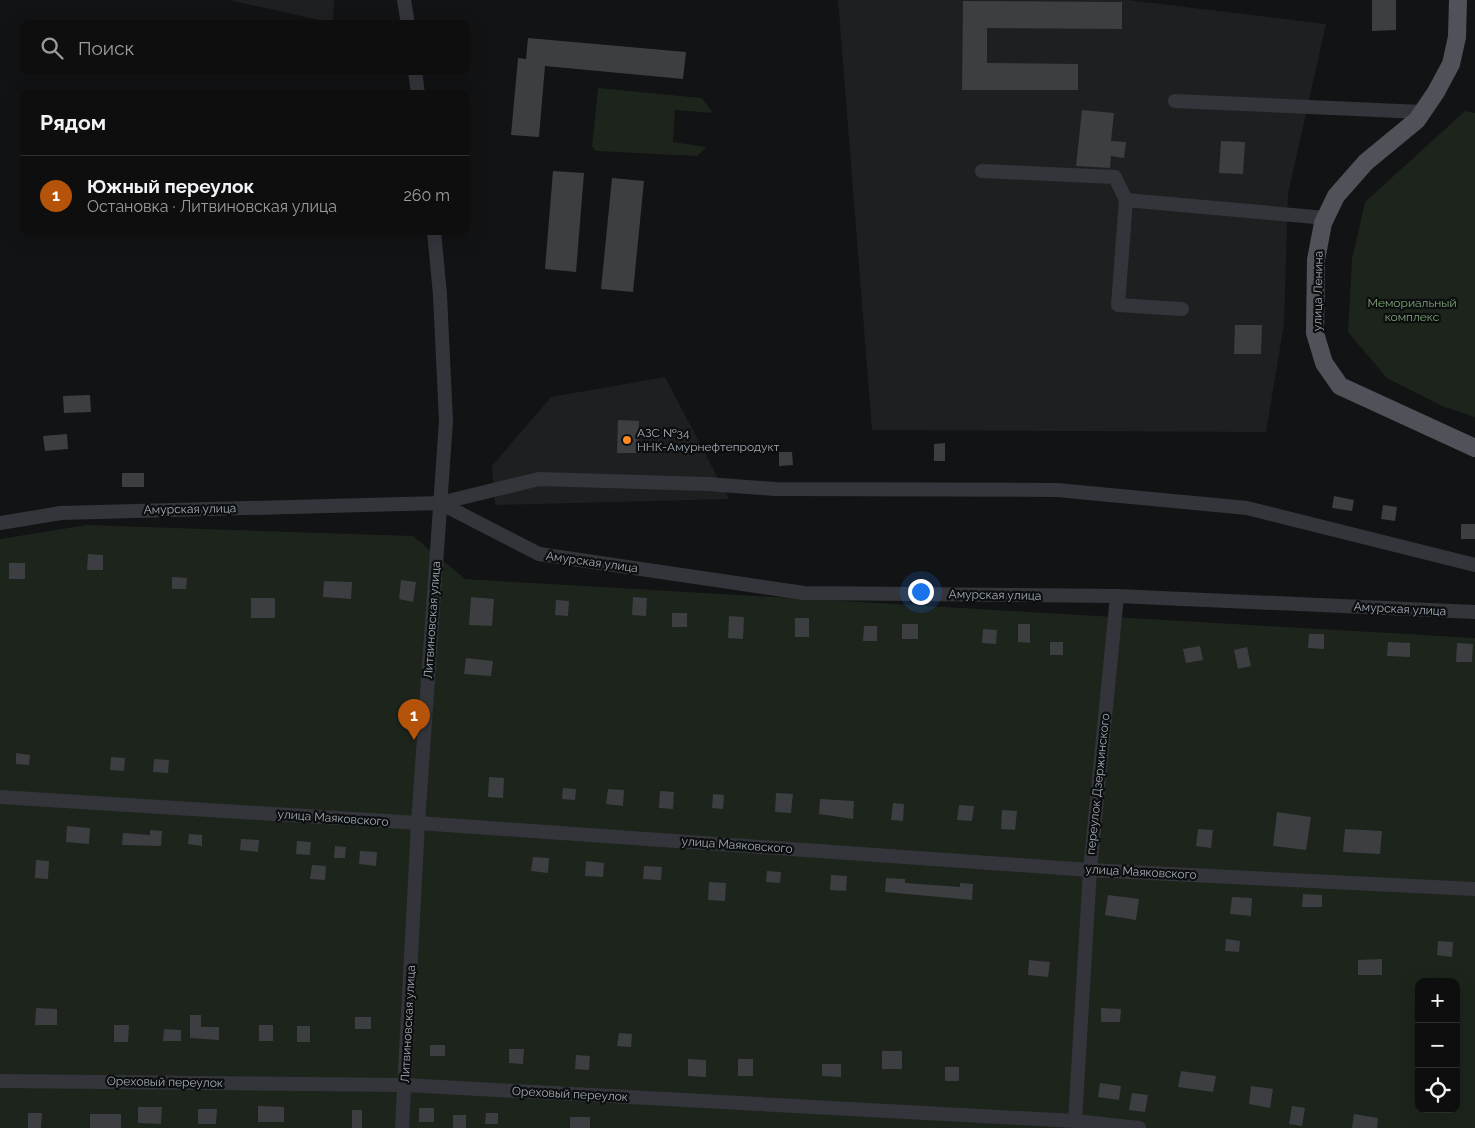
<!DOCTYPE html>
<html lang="ru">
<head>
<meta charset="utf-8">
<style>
	:root { --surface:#0e0e0f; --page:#171718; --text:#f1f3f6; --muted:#9b9c9e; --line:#2e2e2f; --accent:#b45309 }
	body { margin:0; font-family:Raleway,sans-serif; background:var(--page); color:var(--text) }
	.controls { position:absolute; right:15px; bottom:15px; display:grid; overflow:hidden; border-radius:10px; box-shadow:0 5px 20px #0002 }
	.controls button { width:45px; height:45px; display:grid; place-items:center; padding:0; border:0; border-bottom:1px solid var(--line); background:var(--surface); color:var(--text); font:25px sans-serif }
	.you { position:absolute; left:920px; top:591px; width:18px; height:18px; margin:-12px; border:4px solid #fff; border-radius:50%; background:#1a73e8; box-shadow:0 0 0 8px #1a73e833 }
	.badge { display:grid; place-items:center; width:32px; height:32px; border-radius:50%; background:var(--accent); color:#fff; font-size:16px; font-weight:700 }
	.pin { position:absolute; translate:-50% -41px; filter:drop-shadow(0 1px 2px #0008) }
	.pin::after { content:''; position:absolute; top:26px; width:18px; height:15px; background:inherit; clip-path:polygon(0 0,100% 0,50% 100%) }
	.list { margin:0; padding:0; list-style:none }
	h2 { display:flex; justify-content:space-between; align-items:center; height:65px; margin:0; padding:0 20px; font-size:21px }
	h2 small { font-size:16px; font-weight:400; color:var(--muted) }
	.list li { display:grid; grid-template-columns:32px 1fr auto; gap:15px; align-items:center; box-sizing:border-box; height:80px; padding:0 20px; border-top:1px solid var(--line) }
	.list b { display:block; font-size:19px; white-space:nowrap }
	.list p { margin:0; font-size:16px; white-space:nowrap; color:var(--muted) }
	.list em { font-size:16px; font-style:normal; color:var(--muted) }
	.icon { flex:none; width:28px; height:28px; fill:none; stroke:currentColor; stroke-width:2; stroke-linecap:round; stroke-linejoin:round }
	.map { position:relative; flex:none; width:1475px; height:1128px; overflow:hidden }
	.search { position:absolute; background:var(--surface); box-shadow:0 5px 20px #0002; left:20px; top:20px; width:450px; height:55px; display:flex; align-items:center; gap:12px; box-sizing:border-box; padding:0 18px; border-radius:10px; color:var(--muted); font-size:19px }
	.panel { position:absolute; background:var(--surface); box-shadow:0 5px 20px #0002; left:20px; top:90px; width:450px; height:145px; border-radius:10px }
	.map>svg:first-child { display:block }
	.built { fill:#1e1f21 }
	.green { fill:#1c241c; fill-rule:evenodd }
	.building { fill:#3c3e42 }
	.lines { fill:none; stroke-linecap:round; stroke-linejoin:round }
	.minor { stroke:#33353a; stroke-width:14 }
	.major { stroke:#4f5359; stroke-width:18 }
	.poi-dot { fill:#ff8820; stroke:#0d0e0f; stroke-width:2 }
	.labels { text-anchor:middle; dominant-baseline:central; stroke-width:4.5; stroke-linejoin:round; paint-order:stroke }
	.street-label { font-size:12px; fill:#a2acb6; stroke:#0d0e0f }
	.park-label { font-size:12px; fill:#7da477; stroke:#0d0e0f }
	.poi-label { font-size:12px; fill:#a2acb6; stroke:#0d0e0f; text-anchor:start }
</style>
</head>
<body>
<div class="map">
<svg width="1475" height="1128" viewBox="0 0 1475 1128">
	<rect width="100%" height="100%" fill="#121314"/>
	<g class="built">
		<polygon points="229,0 334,0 333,23"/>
		<polygon points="838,0 1128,0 1326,24 1288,194 1284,324 1266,432 872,430"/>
		<polygon points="665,377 729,499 495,505 492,466 551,397"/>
	</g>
	<g class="green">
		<polygon points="598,88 702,98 713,113 675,110 673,142 707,147 697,156 596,151 592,147"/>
		<polygon points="1465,111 1475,113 1475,417 1442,406 1387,378 1348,332 1352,259 1365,202"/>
		<path d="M87 525 413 536 465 579 1475 638V1128H0V539ZM1419 982H1456V1109H1419Z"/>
	</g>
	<g class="building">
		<polygon points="1372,0 1396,0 1396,30 1372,31"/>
		<polygon points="963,1 1122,2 1122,29 987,28 987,63 1078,64 1078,90 962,90"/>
		<polygon points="528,38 686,52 683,79 545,66 539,137 511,135 518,58 526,59"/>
		<polygon points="1082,110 1114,113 1111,141 1126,142 1124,158 1111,156 1110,168 1076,166"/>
		<polygon points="1221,141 1245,142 1243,174 1219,173"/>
		<polygon points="553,171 584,173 576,272 545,269"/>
		<polygon points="612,178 644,181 633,292 601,289"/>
		<polygon points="1235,325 1262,325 1261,354 1234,354"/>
		<polygon points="90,395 91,412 64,413 63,396"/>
		<polygon points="618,420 639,421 638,453 617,453"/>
		<polygon points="67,434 68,449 45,451 43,436"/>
		<polygon points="945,443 945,461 934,461 934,444"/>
		<polygon points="779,452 792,452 793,465 779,466"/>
		<rect x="122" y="473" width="22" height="14"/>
		<polygon points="1334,496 1354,500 1352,511 1332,508"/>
		<polygon points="1383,505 1397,507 1395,521 1381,519"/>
		<rect x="1461" y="524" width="14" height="15"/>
		<polygon points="88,554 103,555 103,570 87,570"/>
		<rect x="9" y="563" width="16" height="16"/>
		<polygon points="172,577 187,578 186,589 172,589"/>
		<polygon points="401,580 416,582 413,602 399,599"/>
		<polygon points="324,581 352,582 351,599 323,597"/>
		<polygon points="471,597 494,599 492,626 469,625"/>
		<polygon points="633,597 647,598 646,616 632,615"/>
		<rect x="251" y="598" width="24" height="20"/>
		<polygon points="556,600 569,601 568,616 555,615"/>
		<rect x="672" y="613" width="15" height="14"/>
		<polygon points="729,616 744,617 743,639 728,638"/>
		<rect x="795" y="618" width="14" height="19"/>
		<rect x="902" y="624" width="16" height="15"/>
		<polygon points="1018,624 1030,624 1030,643 1018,642"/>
		<polygon points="864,626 877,626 877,641 863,641"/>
		<polygon points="983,629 997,630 996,644 982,643"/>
		<polygon points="1309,634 1324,634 1324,649 1308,648"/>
		<rect x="1050" y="642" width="13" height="13"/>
		<polygon points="1388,642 1410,643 1410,657 1387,656"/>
		<polygon points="1457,643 1473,644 1472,662 1456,662"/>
		<polygon points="1200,646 1203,660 1186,663 1183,649"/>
		<polygon points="1247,647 1251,666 1238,669 1234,650"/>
		<polygon points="466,658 493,661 491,676 464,674"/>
		<polygon points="16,753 30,755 29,765 16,764"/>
		<polygon points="111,757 125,758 124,771 110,770"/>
		<polygon points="154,759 169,760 168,773 153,772"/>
		<polygon points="489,777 504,778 503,798 488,797"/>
		<polygon points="563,788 576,789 575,800 562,799"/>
		<polygon points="608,789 624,790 623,806 606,804"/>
		<polygon points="660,791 674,792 673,809 659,808"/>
		<polygon points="776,793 793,794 791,813 775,812"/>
		<polygon points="713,794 724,795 723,809 712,808"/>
		<polygon points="820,799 854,801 853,819 819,814"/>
		<polygon points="893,803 904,804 903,821 891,820"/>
		<polygon points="959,805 974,806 972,821 957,820"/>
		<polygon points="1002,810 1017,811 1015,830 1001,829"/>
		<polygon points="1277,812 1311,817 1306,850 1273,846"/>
		<polygon points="67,826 90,828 89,844 66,842"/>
		<polygon points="1198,829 1213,830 1211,848 1196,846"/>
		<polygon points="1345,829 1382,831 1380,854 1343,852"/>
		<polygon points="150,830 162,831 161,846 122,845 123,833 150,835"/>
		<polygon points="189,834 202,835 202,846 188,844"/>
		<polygon points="241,839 259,840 258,852 240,850"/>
		<polygon points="297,841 311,842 310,855 296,854"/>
		<polygon points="335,846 346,847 345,858 334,858"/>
		<polygon points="360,851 377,852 376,866 359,864"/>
		<polygon points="533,857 549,858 548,873 531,871"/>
		<polygon points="36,860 49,861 48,879 35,878"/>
		<polygon points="586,861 604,863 603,877 585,876"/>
		<polygon points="312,865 326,866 325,880 310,879"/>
		<polygon points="644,866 662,867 661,880 643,879"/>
		<polygon points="767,871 781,872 780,883 766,882"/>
		<polygon points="831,875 847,876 846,891 830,890"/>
		<polygon points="886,878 905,879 905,883 960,887 960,883 973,884 972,900 885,892"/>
		<polygon points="709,882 726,883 725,901 708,900"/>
		<polygon points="1303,894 1322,895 1322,907 1302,907"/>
		<polygon points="1108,895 1139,899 1136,920 1105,915"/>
		<polygon points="1232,897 1252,898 1251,916 1230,914"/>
		<polygon points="1226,939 1240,941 1239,952 1225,951"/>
		<polygon points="1438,941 1453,942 1452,957 1437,955"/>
		<polygon points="1382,959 1382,975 1358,975 1358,960"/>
		<polygon points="1029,960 1050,962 1048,977 1028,975"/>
		<polygon points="36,1008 57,1009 57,1025 35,1025"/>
		<polygon points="1101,1008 1121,1009 1120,1022 1101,1022"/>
		<polygon points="190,1015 201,1015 201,1027 219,1027 219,1040 190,1038"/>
		<rect x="355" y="1017" width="16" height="12"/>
		<polygon points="114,1025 129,1025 128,1042 114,1042"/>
		<rect x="259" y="1025" width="14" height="16"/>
		<rect x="297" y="1026" width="13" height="16"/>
		<polygon points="164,1029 181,1030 181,1041 163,1041"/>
		<polygon points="619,1033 632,1034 631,1047 617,1046"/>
		<rect x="430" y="1045" width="15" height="11"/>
		<polygon points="509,1049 524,1049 523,1064 509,1063"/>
		<rect x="882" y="1051" width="20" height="18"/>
		<polygon points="576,1055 590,1056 589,1070 575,1069"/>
		<polygon points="688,1059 706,1060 706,1077 688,1076"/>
		<rect x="738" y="1059" width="15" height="17"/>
		<polygon points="822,1064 841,1064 841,1077 822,1076"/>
		<rect x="945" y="1067" width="14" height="14"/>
		<polygon points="1181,1071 1216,1076 1213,1092 1178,1087"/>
		<polygon points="1100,1083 1121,1086 1119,1100 1098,1097"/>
		<polygon points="1251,1086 1273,1089 1270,1108 1249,1104"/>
		<polygon points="1132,1093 1148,1095 1145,1112 1129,1110"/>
		<polygon points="258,1106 284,1107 284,1122 258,1122"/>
		<polygon points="1292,1106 1305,1108 1302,1126 1289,1124"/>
		<polygon points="138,1107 162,1107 161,1124 138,1123"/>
		<rect x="419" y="1108" width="15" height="14"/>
		<polygon points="198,1109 217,1109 216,1124 198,1124"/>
		<rect x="352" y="1110" width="10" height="18"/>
		<polygon points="28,1113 42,1113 41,1128 28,1128"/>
		<polygon points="486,1113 498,1113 498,1124 485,1124"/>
		<rect x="90" y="1114" width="31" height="14"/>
		<polygon points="1354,1114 1378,1118 1377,1128 1352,1128"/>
		<rect x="453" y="1115" width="13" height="13"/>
		<rect x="570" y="1117" width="20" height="11"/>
	</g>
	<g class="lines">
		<g class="minor">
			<polyline points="404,0 408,24"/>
			<polyline points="415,71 418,94"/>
			<polyline points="1175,101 1422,112"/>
			<polyline points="982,171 1115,177 1126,200"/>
			<polyline points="1182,309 1118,305 1126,200 1326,218"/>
			<polyline points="440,503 539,554 804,593 1117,596 1475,612"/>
			<polyline points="0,523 61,513 440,503 539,479 707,484 775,489 1057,490 1247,508 1475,565"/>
			<polyline points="0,797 418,823 1090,870 1475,889"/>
			<polyline points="0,1081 405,1085 1075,1121 1139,1128"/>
			<polyline points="1075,1121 1090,870 1117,596"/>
			<polyline points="402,1128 418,823 446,421 440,295 434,231"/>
		</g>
		<polyline class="major" points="1458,0 1457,37 1451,64 1436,92 1417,120 1366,162 1336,196 1323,223 1316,260 1315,333 1324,363 1340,386 1475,448"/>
	</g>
	<circle class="poi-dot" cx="627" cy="440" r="5"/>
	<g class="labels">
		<g class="street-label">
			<text transform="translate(1318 291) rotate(-89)">улица Ленина</text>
			<text transform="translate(190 509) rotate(-1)">Амурская улица</text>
			<text transform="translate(592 562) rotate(8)">Амурская улица</text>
			<text transform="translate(995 595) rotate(1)">Амурская улица</text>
			<text transform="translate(1400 609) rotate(3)">Амурская улица</text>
			<text transform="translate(432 620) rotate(-86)">Литвиновская улица</text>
			<text transform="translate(1098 784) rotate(-84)">переулок Дзержинского</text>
			<text transform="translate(333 818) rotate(4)">улица Маяковского</text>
			<text transform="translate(737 845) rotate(4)">улица Маяковского</text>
			<text transform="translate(1141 872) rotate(3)">улица Маяковского</text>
			<text transform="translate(408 1024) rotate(-87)">Литвиновская улица</text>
			<text transform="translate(165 1082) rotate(1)">Ореховый переулок</text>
			<text transform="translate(570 1094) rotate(3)">Ореховый переулок</text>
		</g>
		<g class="park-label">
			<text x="1412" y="303">Мемориальный<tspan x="1412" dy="14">комплекс</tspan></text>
		</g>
		<g class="poi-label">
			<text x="637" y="433">АЗС №34<tspan x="637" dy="14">ННК-Амурнефтепродукт</tspan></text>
		</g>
	</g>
</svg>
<div class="controls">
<button>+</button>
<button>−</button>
<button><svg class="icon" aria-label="locate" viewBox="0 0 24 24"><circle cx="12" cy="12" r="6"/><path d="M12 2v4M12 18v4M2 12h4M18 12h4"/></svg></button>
</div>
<div class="you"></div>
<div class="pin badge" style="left:414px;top:740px">1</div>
<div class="search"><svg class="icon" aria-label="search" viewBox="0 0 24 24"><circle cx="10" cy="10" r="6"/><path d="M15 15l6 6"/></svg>Поиск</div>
<section class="panel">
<h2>Рядом<small></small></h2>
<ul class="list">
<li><span class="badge">1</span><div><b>Южный переулок</b><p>Остановка · Литвиновская улица</p></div><em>260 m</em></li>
</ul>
</section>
</div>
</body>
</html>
